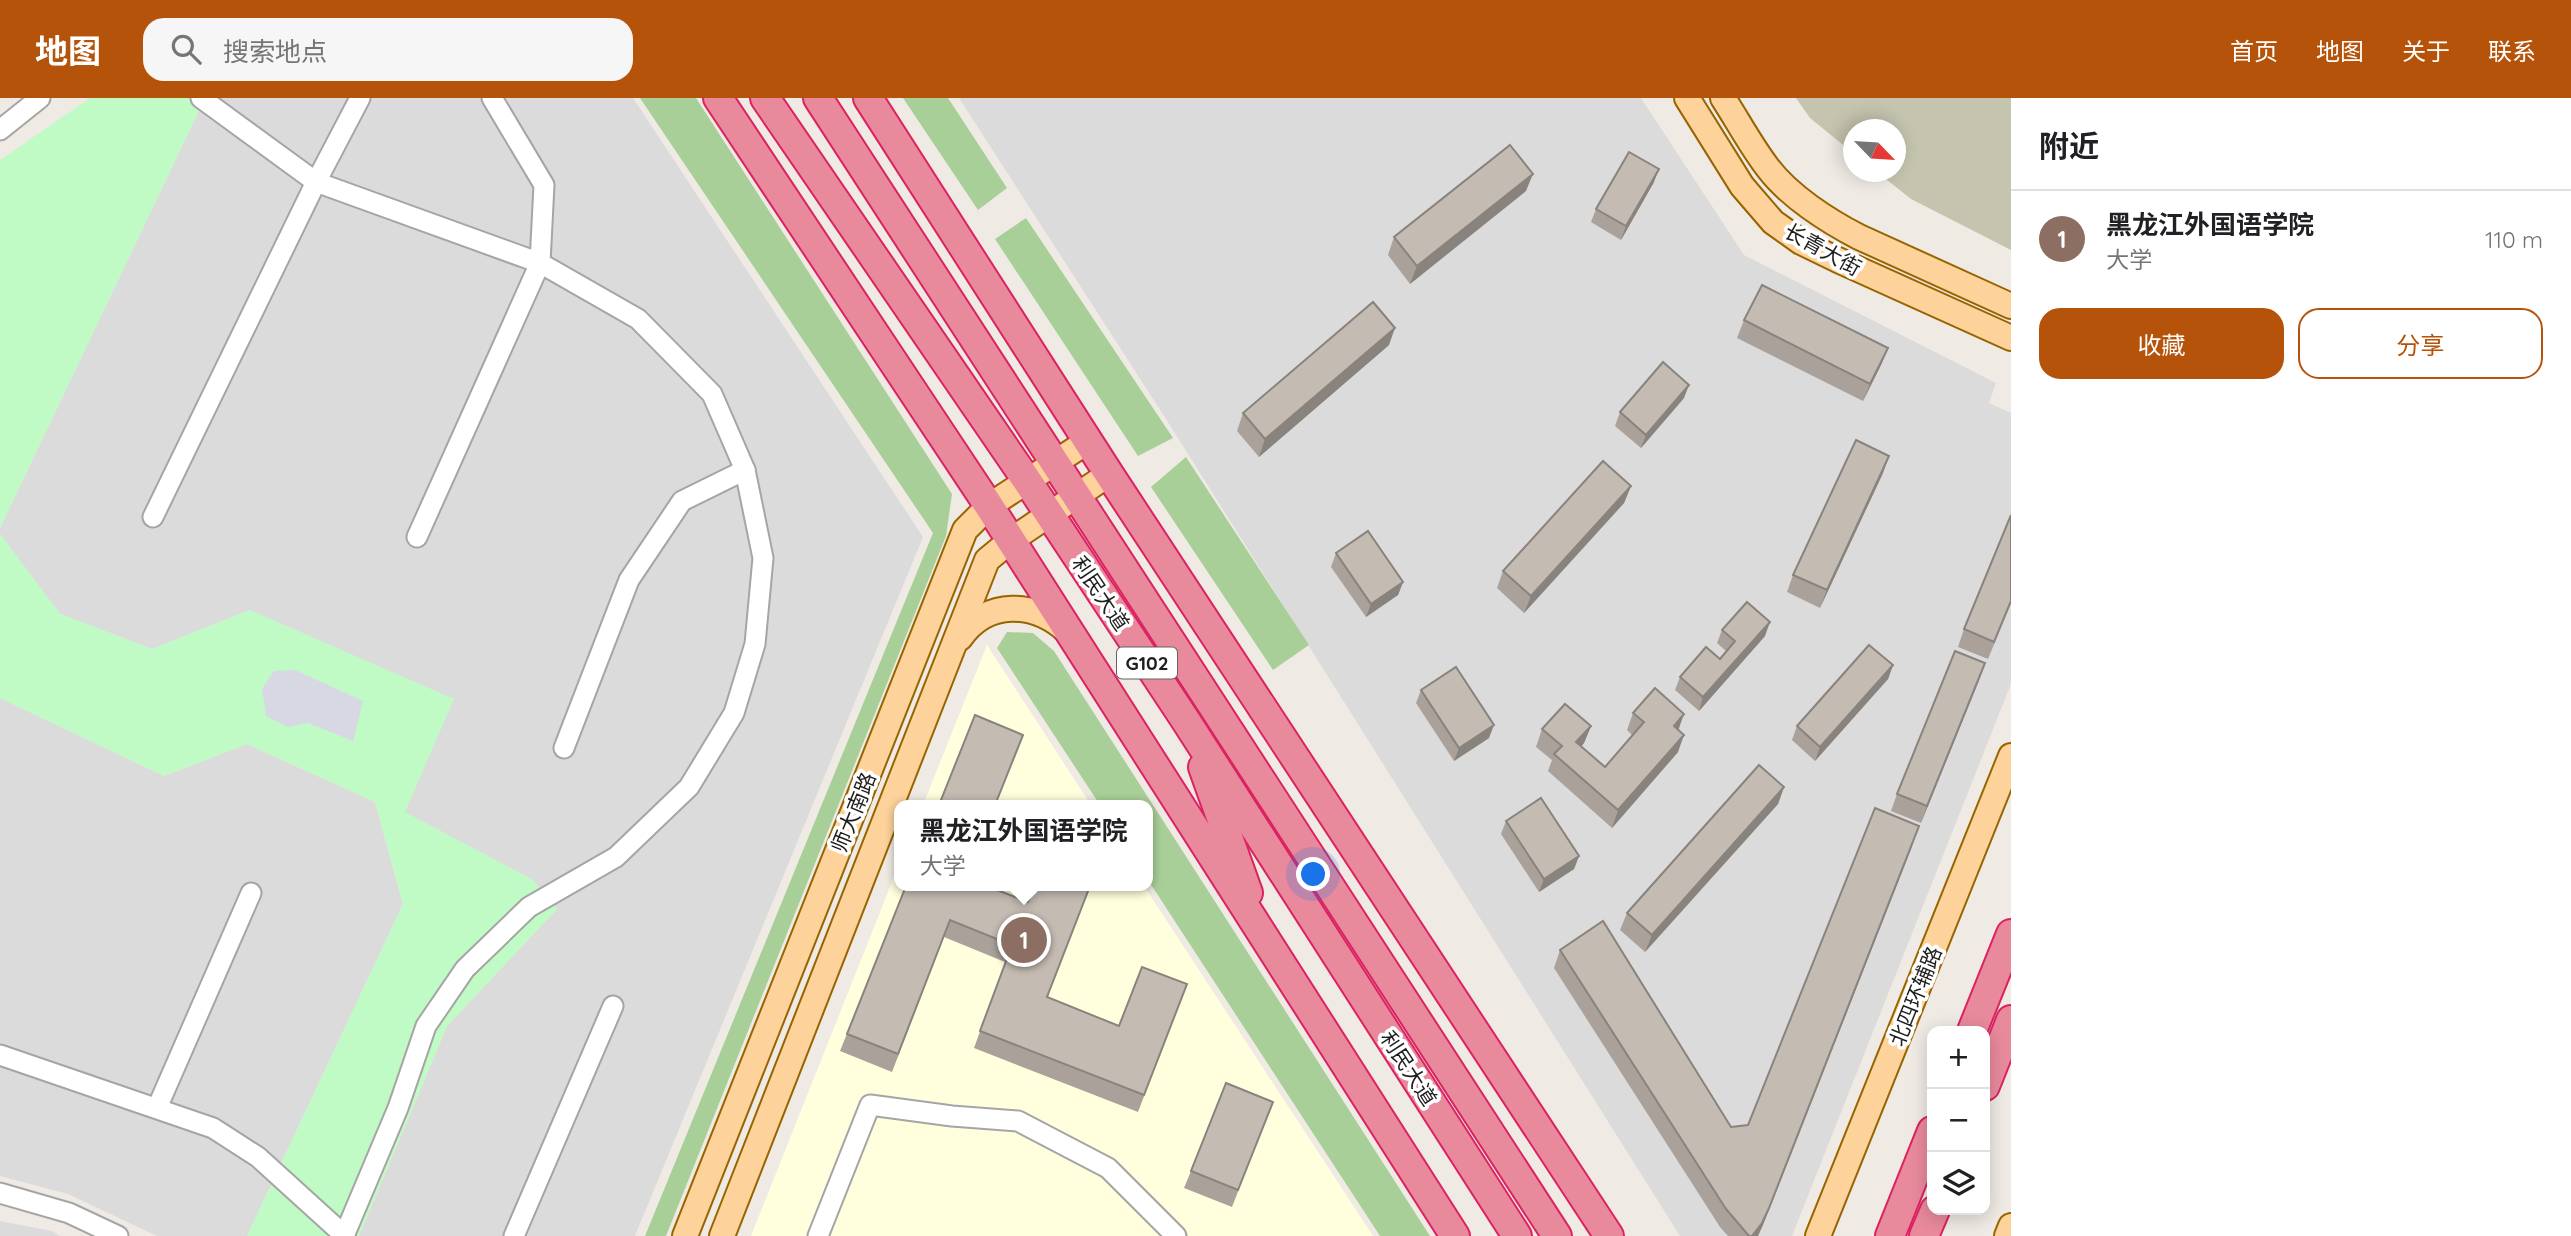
<!DOCTYPE html>
<html lang="zh">
<head>
<meta charset="utf-8">
<style>
	:root { --surface:#fff; --page:#f6f6f6; --text:#202124; --muted:#757577; --line:#e0e0e0; --accent:#b45309 }
	body { margin:0; font-family:Quicksand,"Noto Sans SC",sans-serif; background:var(--page); color:var(--text) }
	.controls { position:absolute; right:21px; bottom:21px; display:grid; overflow:hidden; border-radius:14px; box-shadow:0 4px 18px #0003 }
	.controls button { width:63px; height:63px; display:grid; place-items:center; padding:0; border:0; border-bottom:2px solid var(--line); background:var(--surface); color:var(--text); font:35px sans-serif }
	.compass { position:absolute; left:1843px; top:21px; width:63px; height:63px; border-radius:50%; background:var(--surface); box-shadow:0 4px 18px #0003; rotate:115deg }
	.you { position:absolute; left:1314px; top:777px; width:24px; height:24px; margin:-18px; border:5px solid #fff; border-radius:50%; background:#1a73e8; box-shadow:0 0 0 10px #1a73e833 }
	.badge { display:grid; place-items:center; width:46px; height:46px; border-radius:50%; background:var(--accent); color:#fff; font-size:23px; font-weight:700 }
	.pin { position:absolute; translate:-50% -50%; border:4px solid #fff; box-shadow:0 2px 7px #0006 }
	.popup { position:absolute; left:894px; top:702px; width:259px; height:91px; box-sizing:border-box; display:grid; place-content:center; border-radius:14px; background:var(--surface); filter:drop-shadow(0 2px 5px #0005); font-size:23px; white-space:nowrap; color:var(--muted) }
	.popup b { font-size:26px; color:var(--text) }
	.popup::after { content:''; position:absolute; left:50%; top:100%; margin-left:-14px; border:14px solid transparent; border-top-color:var(--surface) }
	.list { margin:0; padding:0; list-style:none }
	h2 { display:flex; justify-content:space-between; align-items:center; height:91px; margin:0; padding:0 28px; font-size:30px }
	h2 small { font-size:23px; font-weight:400; color:var(--muted) }
	.list li { display:grid; grid-template-columns:46px 1fr auto; gap:21px; align-items:center; box-sizing:border-box; height:98px; padding:0 28px; border-top:2px solid var(--line) }
	.list b { display:block; font-size:26px; white-space:nowrap }
	.list p { margin:0; font-size:23px; white-space:nowrap; color:var(--muted) }
	.list em { font-size:23px; font-style:normal; color:var(--muted) }
	.actions { display:flex; gap:14px; padding:21px 28px }
	.actions a { flex:1; padding:16px 0; border:2px solid var(--accent); border-radius:21px; text-align:center; font-size:24px; color:var(--accent) }
	.actions .main { background:var(--accent); color:#fff }
	.icon { flex:none; width:38px; height:38px; fill:none; stroke:currentColor; stroke-width:2; stroke-linecap:round; stroke-linejoin:round }
	.map { position:relative; flex:none; width:2011px; height:1138px; overflow:hidden }
	header { display:flex; align-items:center; gap:42px; box-sizing:border-box; height:98px; padding:0 35px; background:var(--accent); color:#fff }
	header strong { font-size:33px }
	nav { display:flex; gap:38px; margin-inline-start:auto; font-size:24px }
	.search { width:490px; height:63px; background:var(--page); display:flex; align-items:center; gap:18px; box-sizing:border-box; padding:0 24px; border-radius:21px; color:var(--muted); font-size:26px }
	main { display:flex }
	aside { flex:1; background:var(--surface) }
	.map>svg:first-child { display:block }
	.residential { fill:#dcdbdb }
	.education { fill:#ffd }
	.construction { fill:#c4c4af }
	.forest { fill:#a9cf98 }
	.park { fill:#c0fac4 }
	.plaza { fill:#d8d8e5 }
	.lines { fill:none; stroke-linecap:round; stroke-linejoin:round }
	.minor-casing { stroke:#a5a5a5; stroke-width:23 }
	.major-casing { stroke:#986400; stroke-width:28 }
	.highway-casing { stroke:#dc2263; stroke-width:32 }
	.minor { stroke:#fff; stroke-width:19 }
	.major { stroke:#fdd29b; stroke-width:24 }
	.highway { stroke:#e88a9c; stroke-width:28 }
	.wall { fill:#a9a19a }
	.shaded-wall { fill:#89837d }
	.building { fill:#c4bbb3; stroke:#89837d; stroke-width:2 }
	.labels { text-anchor:middle; dominant-baseline:central; stroke-width:7; stroke-linejoin:round; paint-order:stroke }
	.shield { fill:#fff; stroke:#626262; stroke-width:2 }
	.shield-label { font-size:19px; font-weight:bold; fill:#1e1e1e }
	.street-label { font-size:21px; fill:#1e1e1e; stroke:#fff }
</style>
</head>
<body>
<header>
<strong>地图</strong>
<div class="search"><svg class="icon" aria-label="search" viewBox="0 0 24 24"><circle cx="10" cy="10" r="6"/><path d="M15 15l6 6"/></svg>搜索地点</div>
<nav><a>首页</a><a>地图</a><a>关于</a><a>联系</a></nav>
</header>
<main>
<div class="map">
<svg width="2011" height="1138" viewBox="0 0 2011 1138">
	<rect width="100%" height="100%" fill="#efebe4"/>
	<g class="residential">
		<polygon points="205,0 633,0 923,439 635,1138 359,1138 447,928 557,811 533,782 404,714 250,512 152,551 60,516 0,436 0,430"/>
		<polygon points="959,0 1641,0 1744,157 1996,285 1989,305 2011,315 2011,586 1792,1138 1680,1138 1166,321"/>
		<polygon points="0,600 164,678 247,646 375,704 403,806 247,1138 157,1138 68,1096 0,1078"/>
		<polygon points="0,1123 52,1133 60,1138 0,1138"/>
	</g>
	<g class="education">
		<polygon points="987,547 1091,707 923,707"/>
		<polygon points="900,764 900,788 1144,788 1373,1138 751,1138"/>
	</g>
	<polygon class="construction" points="1796,0 2011,0 2011,152 1911,101 1877,74 1896,74 1896,32 1854,32 1853,55 1810,20"/>
	<g class="forest">
		<polygon points="640,0 696,0 952,396 946,438 666,1138 645,1138 933,435"/>
		<polygon points="903,0 948,0 1007,90 978,112"/>
		<polygon points="1026,120 1173,340 1138,358 995,141"/>
		<polygon points="1186,359 1309,547 1273,572 1151,389"/>
		<polygon points="1007,534 1033,535 1054,553 1430,1138 1380,1138 1148,782 1148,707 1100,707 997,550"/>
	</g>
	<g class="park">
		<polygon points="90,0 205,0 0,430 0,62"/>
		<polygon points="0,436 60,516 152,551 250,512 454,601 405,714 533,782 557,811 447,928 359,1138 247,1138 403,806 375,704 247,646 164,678 0,600"/>
	</g>
	<polygon class="plaza" points="295,572 363,603 353,643 308,625 288,629 266,618 262,591 274,573"/>
	<g class="lines">
		<g class="minor-casing">
			<g id="minor">
				<polyline points="201,0 316,84 540,165 638,221 712,296 745,372 763,460 755,546 734,615 689,689 616,759 529,809 465,871 426,928 398,1010 344,1138"/>
				<polyline points="0,32 40,0"/>
				<polyline points="153,419 316,84 360,0"/>
				<polyline points="417,439 540,165 544,87 492,0"/>
				<polyline points="564,650 629,482 682,403 745,372"/>
				<polyline points="0,957 213,1030 258,1059 345,1138"/>
				<polyline points="157,1010 251,795"/>
				<polyline points="0,1095 69,1115 118,1138"/>
				<polyline points="514,1138 613,908"/>
				<polyline points="818,1138 870,1007 952,1018 1018,1023 1108,1070 1176,1138"/>
			</g>
		</g>
		<g class="major-casing">
			<g id="major">
				<polyline points="1687,0 1742,88 1773,124 1801,144 1838,162 2011,240"/>
				<path d="M1723 0C1738 23 1751 48 1768 70 1789 98 1828 123 1859 139L2011 208"/>
				<path d="M960 540C987 501 1035 503 1068 534"/>
				<polyline points="685,1138 965,432 989,408 1088,343"/>
				<polyline points="722,1138 987,462 1010,443 1109,376"/>
				<polyline points="1818,1138 2011,658"/>
				<polyline points="2007,1138 2011,1128"/>
			</g>
		</g>
		<g class="highway-casing">
			<g id="highway">
				<polyline points="718,0 989,408 1455,1138"/>
				<polyline points="765,0 1028,384 1186,623 1517,1138"/>
				<polyline points="818,0 1557,1138"/>
				<polyline points="868,0 1109,376 1609,1138"/>
				<polyline points="1203,669 1248,795"/>
				<polyline points="1972,933 2011,836"/>
				<polyline points="1985,988 2011,922"/>
				<polyline points="1890,1138 1932,1033"/>
				<polyline points="1924,1138 1935,1112"/>
			</g>
		</g>
		<use href="#minor" class="minor"/>
		<use href="#major" class="major"/>
		<use href="#highway" class="highway"/>
	</g>
	<g class="wall">
		<polygon points="1654,84 1621,142 1591,124 1596,111"/>
		<polygon points="1526,93 1410,186 1388,157 1394,139"/>
		<polygon points="1744,222 1888,250 1881,267 1863,303 1737,240"/>
		<polygon points="1389,247 1259,359 1237,333 1243,315"/>
		<polygon points="1684,300 1641,350 1615,328 1620,314"/>
		<polygon points="1883,375 1820,510 1787,494 1793,477"/>
		<polygon points="1631,388 1624,405 1524,515 1497,490 1503,473"/>
		<polygon points="1336,455 1403,484 1398,497 1366,519 1331,469"/>
		<polygon points="2011,505 1988,561 1958,549 1964,531"/>
		<polygon points="1722,532 1765,538 1699,613 1675,592 1680,579 1720,561 1726,553 1717,545"/>
		<polygon points="1893,567 1888,581 1815,663 1792,642 1797,628"/>
		<polygon points="1979,582 1921,725 1891,713 1897,696"/>
		<polygon points="1421,592 1489,640 1454,663 1416,605"/>
		<polygon points="1633,615 1678,632 1678,654 1612,730 1548,673 1552,662 1536,649 1542,631 1591,628 1584,645 1581,649 1605,669 1632,637 1627,632"/>
		<polygon points="1784,689 1778,706 1645,854 1620,832 1627,815"/>
		<polygon points="1506,723 1579,758 1574,771 1539,794 1501,736"/>
		<polygon points="1913,746 1758,1138 1728,1138 1720,1129 1554,870 1560,852 1731,1029 1748,1027"/>
		<polygon points="906,788 987,788 1047,899 1119,928 1187,886 1138,1014 974,950 1005,864 944,839 892,974 840,953"/>
		<polygon points="1273,1004 1232,1109 1184,1090 1191,1073"/>
	</g>
	<g class="shaded-wall">
		<polygon points="1659,71 1654,84 1621,142 1626,128"/>
		<polygon points="1533,76 1526,93 1410,186 1417,168"/>
		<polygon points="1395,230 1389,247 1259,359 1265,341"/>
		<polygon points="1888,250 1881,267 1863,303 1870,286"/>
		<polygon points="1689,287 1684,300 1641,350 1646,337"/>
		<polygon points="1889,358 1883,375 1820,510 1827,492"/>
		<polygon points="1631,388 1624,405 1524,515 1531,498"/>
		<polygon points="1403,484 1398,497 1366,519 1371,506"/>
		<polygon points="1770,524 1765,538 1699,613 1703,599"/>
		<polygon points="1985,565 1979,582 1921,725 1927,708"/>
		<polygon points="1893,567 1888,581 1815,663 1820,649"/>
		<polygon points="1684,616 1678,633 1674,628"/>
		<polygon points="1494,627 1489,640 1454,663 1459,650"/>
		<polygon points="1591,628 1584,645 1570,662 1576,644"/>
		<polygon points="1684,637 1678,654 1612,730 1618,712"/>
		<polygon points="1784,689 1778,706 1645,854 1652,837"/>
		<polygon points="1913,746 1763,1127 1758,1138 1752,1138"/>
		<polygon points="1579,758 1574,771 1539,794 1544,781"/>
	</g>
	<g class="building">
		<polygon points="1510,47 1533,76 1417,168 1394,139"/>
		<polygon points="1629,54 1659,71 1626,128 1596,111"/>
		<polygon points="1762,187 1888,250 1870,286 1744,222"/>
		<polygon points="1373,204 1395,230 1265,341 1243,315"/>
		<polygon points="1663,264 1689,287 1646,337 1620,314"/>
		<polygon points="1856,342 1889,358 1827,492 1793,477"/>
		<polygon points="1603,363 1631,388 1531,498 1503,473"/>
		<polygon points="2011,417 2011,503 1994,544 1964,531"/>
		<polygon points="1368,433 1403,484 1371,506 1336,455"/>
		<polygon points="1747,504 1770,524 1703,599 1680,579 1706,549 1720,561 1735,543 1722,532"/>
		<polygon points="1869,547 1893,567 1820,649 1797,628"/>
		<polygon points="1955,553 1985,565 1927,708 1897,696"/>
		<polygon points="1456,569 1494,627 1459,650 1421,592"/>
		<polygon points="1655,590 1684,616 1674,628 1684,637 1618,712 1554,656 1562,648 1542,631 1565,606 1591,628 1576,644 1605,669 1644,624 1633,615"/>
		<polygon points="975,617 1023,637 995,707 939,707"/>
		<polygon points="1759,667 1784,689 1652,837 1627,815"/>
		<polygon points="1541,700 1579,758 1544,781 1506,723"/>
		<polygon points="1875,710 1919,728 1769,1110 1762,1125 1752,1138 1749,1138 1726,1111 1560,852 1603,823 1731,1029 1748,1027"/>
		<polygon points="906,788 987,788 1028,804 1035,788 1090,788 1047,899 1119,928 1142,869 1187,886 1144,997 980,933 1012,847 950,822 898,956 847,936"/>
		<polygon points="1226,985 1273,1004 1238,1092 1191,1073"/>
	</g>
	<g class="labels">
		<rect class="shield" x="1117" y="549.5" width="60" height="31" rx="5"/>
		<g class="shield-label">
			<text x="1147" y="565">G102</text>
		</g>
		<g class="street-label">
			<text transform="translate(1823 151) rotate(29)">长青大街</text>
			<text transform="translate(1101 495) rotate(56)">利民大道</text>
			<text transform="translate(853 714) rotate(-68)">师大南路</text>
			<text transform="translate(1915 898) rotate(-68)">北四环辅路</text>
			<text transform="translate(1409 970) rotate(57)">利民大道</text>
		</g>
	</g>
</svg>
<div class="controls">
<button>+</button>
<button>−</button>
<button><svg class="icon" aria-label="layers" viewBox="0 0 24 24"><path d="M12 4l9 5-9 5-9-5zM3 14l9 5 9-5"/></svg></button>
</div>
<svg class="compass" viewBox="-18 -18 36 36"><path d="M0-13l5 13h-10z" fill="#e53935"/><path d="M0 13l5-13h-10z" fill="#757577"/></svg>
<div class="you"></div>
<div class="pin badge" style="left:1024px;top:842px;background:#8d6e63">1</div>
<div class="popup"><b>黑龙江外国语学院</b>大学</div>
</div>
<aside>
<h2>附近<small></small></h2>
<ul class="list">
<li><span class="badge" style="background:#8d6e63">1</span><div><b>黑龙江外国语学院</b><p>大学</p></div><em>110 m</em></li>
</ul>
<div class="actions"><a class="main">收藏</a><a>分享</a></div>
</aside>
</main>
</body>
</html>
